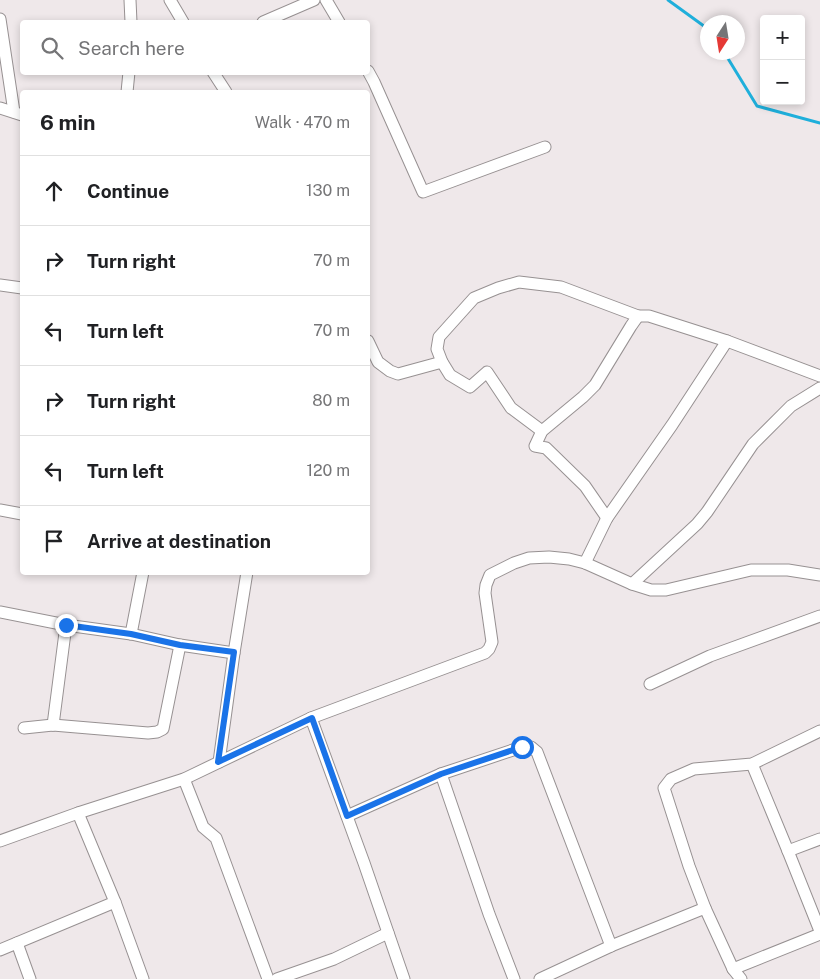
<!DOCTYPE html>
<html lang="en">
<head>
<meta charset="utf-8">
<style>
	:root { --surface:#fff; --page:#f6f6f6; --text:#202124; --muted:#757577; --line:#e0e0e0 }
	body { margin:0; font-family:"Public Sans",sans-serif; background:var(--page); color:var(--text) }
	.controls { position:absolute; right:15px; top:15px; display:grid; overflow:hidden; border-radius:5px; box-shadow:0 2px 8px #0003 }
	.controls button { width:45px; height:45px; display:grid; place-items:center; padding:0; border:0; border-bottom:1px solid var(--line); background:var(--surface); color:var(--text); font:25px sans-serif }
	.compass { position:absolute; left:700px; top:15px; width:45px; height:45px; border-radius:50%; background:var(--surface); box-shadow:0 2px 8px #0003; rotate:192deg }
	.stop { position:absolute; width:15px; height:15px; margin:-11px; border:4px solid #1a73e8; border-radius:50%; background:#fff }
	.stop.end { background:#1a73e8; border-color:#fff; box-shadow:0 1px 5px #0008 }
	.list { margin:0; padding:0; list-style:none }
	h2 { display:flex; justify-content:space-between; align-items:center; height:65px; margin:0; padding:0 20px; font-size:21px }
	h2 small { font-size:16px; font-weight:400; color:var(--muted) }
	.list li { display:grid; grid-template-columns:32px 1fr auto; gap:15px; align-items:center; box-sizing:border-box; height:70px; padding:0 20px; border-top:1px solid var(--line) }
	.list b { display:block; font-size:19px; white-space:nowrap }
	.list em { font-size:16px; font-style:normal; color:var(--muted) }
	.icon { flex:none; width:28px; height:28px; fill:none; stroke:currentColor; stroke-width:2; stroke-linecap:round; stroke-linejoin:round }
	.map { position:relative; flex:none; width:820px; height:979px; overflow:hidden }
	.search { position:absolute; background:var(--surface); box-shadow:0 2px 8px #0003; left:20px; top:20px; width:350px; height:55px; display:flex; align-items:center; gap:12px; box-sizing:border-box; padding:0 18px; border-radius:5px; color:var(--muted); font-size:19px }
	.panel { position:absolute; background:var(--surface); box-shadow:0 2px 8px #0003; left:20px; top:90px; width:350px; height:485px; border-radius:5px }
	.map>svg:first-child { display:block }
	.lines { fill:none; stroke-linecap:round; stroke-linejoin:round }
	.stream { stroke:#1fafdb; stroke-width:3 }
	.street-casing { stroke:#979192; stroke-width:13 }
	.street { stroke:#fff; stroke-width:11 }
	.route { stroke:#1a73e8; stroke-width:6 }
</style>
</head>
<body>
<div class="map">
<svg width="820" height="979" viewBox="0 0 820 979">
	<rect width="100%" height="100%" fill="#efe8ea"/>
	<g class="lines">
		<g class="stream">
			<polyline points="668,0 708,29"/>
			<polyline points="724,52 757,106 820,123"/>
		</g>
		<g class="street-casing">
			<g id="street">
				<polyline points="130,0 131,22"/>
				<polyline points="170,0 183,22"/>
				<polyline points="326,0 339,22"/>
				<polyline points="0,19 14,112"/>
				<polyline points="263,22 314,0"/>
				<polyline points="368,71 374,82 423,192 545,147"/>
				<polyline points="213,72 226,92"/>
				<polyline points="127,92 129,72"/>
				<polyline points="0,108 22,115"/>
				<polyline points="0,285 22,288"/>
				<polyline points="368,341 378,362 390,371 398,374 442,362"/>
				<polyline points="542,431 511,408 487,372 470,387 450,375 442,362 437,349 439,337 474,298 498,288 519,282 561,287 638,316 649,316 727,341 820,376"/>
				<polyline points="0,510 22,514"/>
				<polyline points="607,518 585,486 546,448 535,446 542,431 583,397 595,385 631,326 638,316"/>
				<polyline points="585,563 607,518 672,425 727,341"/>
				<polyline points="632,584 697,524 707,512 753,444 791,406 820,388"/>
				<polyline points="0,612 66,625 131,634 180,645 234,653"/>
				<polyline points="131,634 143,572"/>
				<polyline points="650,684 710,656 820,616"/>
				<polyline points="311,718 364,863 404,979"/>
				<polyline points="53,725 66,625"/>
				<polyline points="24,728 53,725 148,733 157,732 163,729 180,645"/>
				<polyline points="219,762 234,653 247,572"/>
				<polyline points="752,764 788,851 820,931"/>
				<polyline points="441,774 489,914 514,979"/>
				<polyline points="184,779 203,827 216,838 268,979"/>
				<polyline points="78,813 115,902 143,979"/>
				<polyline points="347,816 441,774 522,747 531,747 537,752 611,946"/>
				<polyline points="0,841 78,813 184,779 311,718 485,653 489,649 492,642 485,593 486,585 490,575 514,563 529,558 549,557 569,559 585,563 632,584 651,590 666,590 751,570 788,570 820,575"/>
				<polyline points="788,851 820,839"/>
				<polyline points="17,943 30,979"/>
				<polyline points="0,950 115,902"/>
				<polyline points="733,969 820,934"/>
				<polyline points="277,979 334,959 388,933"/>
				<polyline points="540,979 611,946 705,908"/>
				<polyline points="741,979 733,969 705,908 689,866 664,788 671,779 694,769 752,764 820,731"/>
			</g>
		</g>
		<use href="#street" class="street"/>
	</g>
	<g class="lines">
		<polyline class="route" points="66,625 131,634 180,645 234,652 218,762 312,718 347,816 441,774 522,747"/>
	</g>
</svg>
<div class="controls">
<button>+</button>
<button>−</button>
</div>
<svg class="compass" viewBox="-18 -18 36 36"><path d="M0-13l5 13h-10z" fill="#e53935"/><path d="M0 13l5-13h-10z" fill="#757577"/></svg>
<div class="stop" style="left:522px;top:747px"></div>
<div class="stop end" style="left:66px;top:625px"></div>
<div class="search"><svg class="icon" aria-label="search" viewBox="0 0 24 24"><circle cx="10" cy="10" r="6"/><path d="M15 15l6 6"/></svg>Search here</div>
<section class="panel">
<h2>6 min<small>Walk · 470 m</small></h2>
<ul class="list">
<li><svg class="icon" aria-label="ahead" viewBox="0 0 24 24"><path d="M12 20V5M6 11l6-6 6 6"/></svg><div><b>Continue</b></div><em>130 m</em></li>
<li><svg class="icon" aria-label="right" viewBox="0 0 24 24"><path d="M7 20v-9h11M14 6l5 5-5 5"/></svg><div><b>Turn right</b></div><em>70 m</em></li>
<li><svg class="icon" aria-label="left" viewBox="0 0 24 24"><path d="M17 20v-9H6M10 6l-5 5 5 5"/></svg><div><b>Turn left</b></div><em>70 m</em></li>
<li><svg class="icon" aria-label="right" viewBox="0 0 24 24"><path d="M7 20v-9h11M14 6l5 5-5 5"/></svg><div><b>Turn right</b></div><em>80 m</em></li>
<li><svg class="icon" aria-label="left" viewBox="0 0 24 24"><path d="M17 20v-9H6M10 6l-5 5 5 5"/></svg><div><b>Turn left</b></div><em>120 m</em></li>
<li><svg class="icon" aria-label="arrive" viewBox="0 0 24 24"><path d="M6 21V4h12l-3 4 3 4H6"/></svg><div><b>Arrive at destination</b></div></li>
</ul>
</section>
</div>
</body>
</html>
